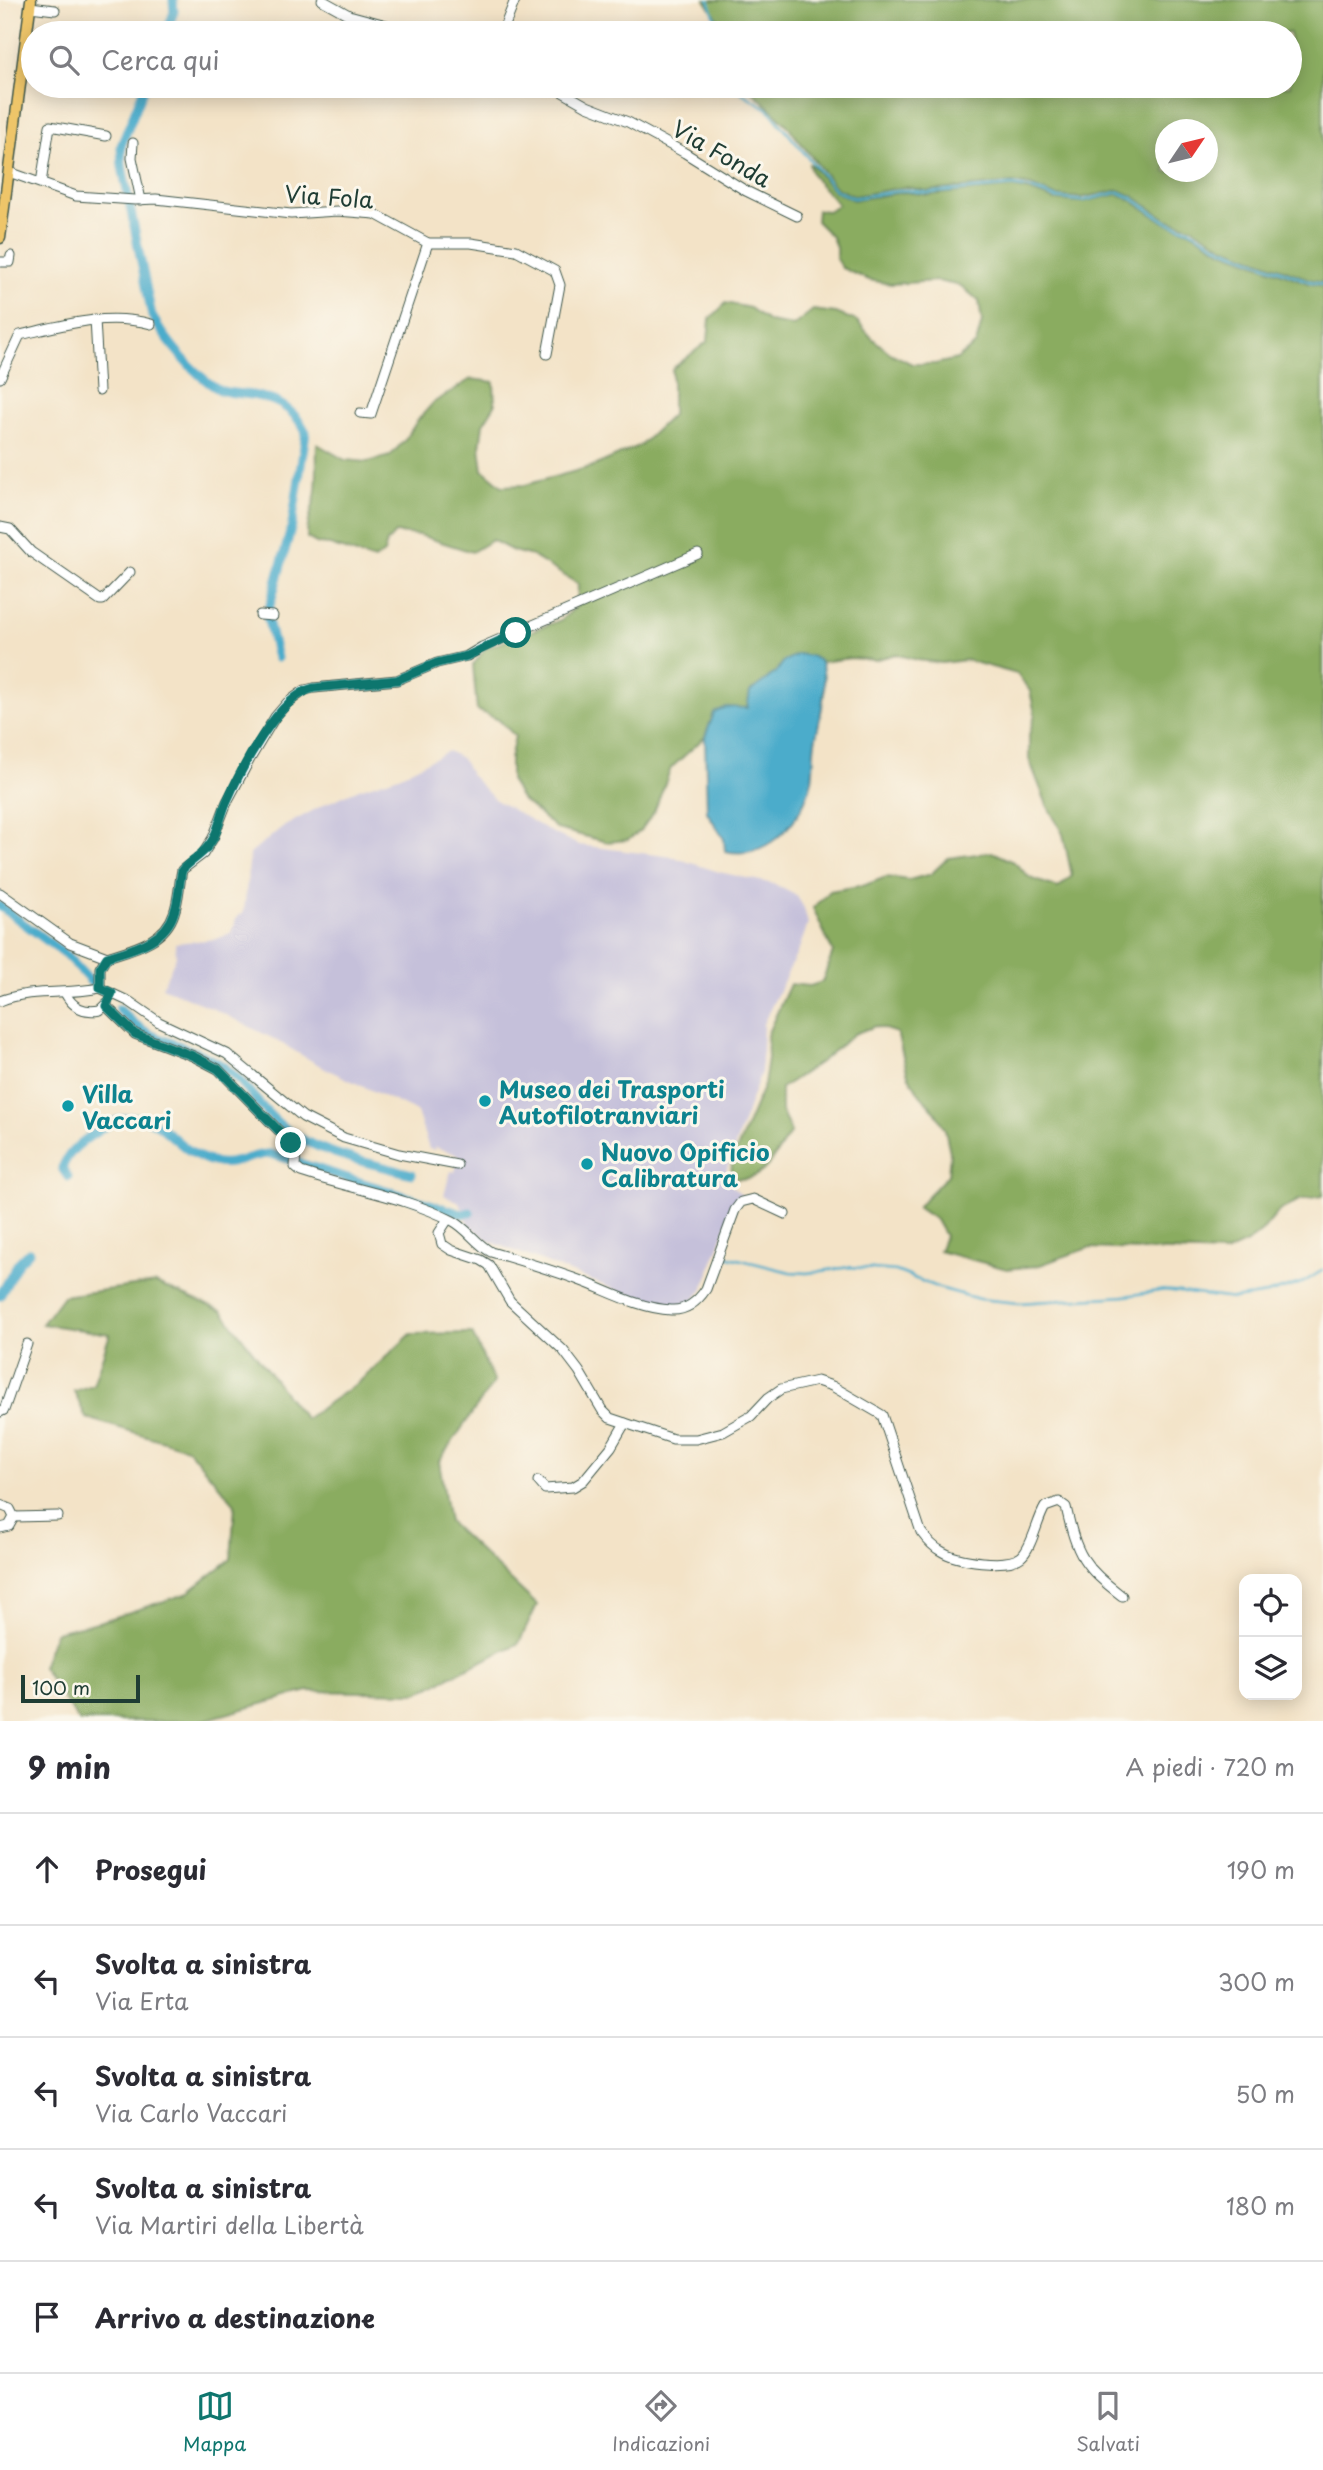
<!DOCTYPE html>
<html lang="it">
<head>
<meta charset="utf-8">
<style>
	:root { --surface:#fff; --page:#f2f2f3; --text:#2b2b33; --muted:#7c7c81; --line:#e1e1e2; --accent:#0f766e }
	body { margin:0; font-family:"Playpen Sans",sans-serif; background:var(--page); color:var(--text) }
	.controls { position:absolute; right:21px; bottom:21px; display:grid; overflow:hidden; border-radius:14px; box-shadow:0 4px 18px #0003 }
	.controls button { width:63px; height:63px; display:grid; place-items:center; padding:0; border:0; border-bottom:2px solid var(--line); background:var(--surface); color:var(--text); font:35px sans-serif }
	.compass { position:absolute; left:1155px; top:119px; width:63px; height:63px; border-radius:50%; background:var(--surface); box-shadow:0 4px 18px #0003; rotate:55deg }
	.scale { position:absolute; left:21px; bottom:18px; width:119px; box-sizing:border-box; padding-left:7px; border:4px solid #1f3d34; border-top:0; font-size:19px; line-height:24px; white-space:nowrap; color:#1f3d34; -webkit-text-stroke:5px #fbf7ec; paint-order:stroke }
	.stop { position:absolute; width:21px; height:21px; margin:-16px; border:5px solid #0f766e; border-radius:50%; background:#fff }
	.stop.end { background:#0f766e; border-color:#fff; box-shadow:0 2px 7px #0008 }
	.list { margin:0; padding:0; list-style:none }
	h2 { display:flex; justify-content:space-between; align-items:center; height:91px; margin:0; padding:0 28px; font-size:30px }
	h2 small { font-size:23px; font-weight:400; color:var(--muted) }
	.list li { display:grid; grid-template-columns:46px 1fr auto; gap:21px; align-items:center; box-sizing:border-box; height:112px; padding:0 28px; border-top:2px solid var(--line) }
	.list b { display:block; font-size:26px; white-space:nowrap }
	.list p { margin:0; font-size:23px; white-space:nowrap; color:var(--muted) }
	.list em { font-size:23px; font-style:normal; color:var(--muted) }
	.icon { flex:none; width:38px; height:38px; fill:none; stroke:currentColor; stroke-width:2; stroke-linecap:round; stroke-linejoin:round }
	.map { position:relative; flex:none; width:1323px; height:1721px; overflow:hidden }
	.search { position:absolute; background:var(--surface); box-shadow:0 4px 18px #0003; left:21px; right:21px; top:21px; height:77px; display:flex; align-items:center; gap:18px; box-sizing:border-box; padding:0 24px; border-radius:38px; color:var(--muted); font-size:26px }
	.sheet { height:651px; background:var(--surface) }
	nav { display:flex; justify-content:space-around; align-items:center; box-sizing:border-box; height:98px; border-top:2px solid var(--line); background:var(--surface); font-size:19px; color:var(--muted) }
	nav a { display:grid; justify-items:center; gap:4px }
	nav .on { color:var(--accent) }
	.map>svg:first-child { display:block }
	.industrial { fill:#c5c0da }
	.forest { fill:#8aac60; stroke:#54744a; stroke-width:2; fill-rule:evenodd }
	.water { fill:#4caccb; stroke:#367480; stroke-width:2 }
	.lines { fill:none; stroke-linecap:round; stroke-linejoin:round }
	.stream { stroke:#4caccb; stroke-width:2.5 }
	.canal { stroke:#4caccb; stroke-width:9 }
	.minor-casing { stroke:#3f564a; stroke-width:11 }
	.major-casing { stroke:#3f564a; stroke-width:13 }
	.minor { stroke:#fff; stroke-width:9 }
	.major { stroke:#eec569; stroke-width:10 }
	.route { stroke:#0f766e; stroke-width:9 }
	.culture-dot { fill:#0f9aa8; stroke:#fbf7ec; stroke-width:2.5 }
	.labels { text-anchor:middle; dominant-baseline:central; stroke-width:6; stroke-linejoin:round; paint-order:stroke }
	.street-label { font-size:23px; fill:#1f3d34; stroke:#fbf7ec }
	.culture-label { font-size:23px; font-weight:bold; fill:#0d838f; stroke:#fbf7ec; text-anchor:start }
</style>
</head>
<body>
<div class="map">
<svg width="1323" height="1721" viewBox="0 0 1323 1721">
	<rect width="100%" height="100%" fill="#fbf7ec"/>
	<filter id="ink" filterUnits="userSpaceOnUse"><feTurbulence type="fractalNoise" baseFrequency=".0143" numOctaves="2"/><feDisplacementMap in="SourceGraphic" scale="14" xChannelSelector="R" yChannelSelector="G"/><feConvolveMatrix kernelMatrix="1 2 1 2 8 2 1 2 1" color-interpolation-filters="sRGB"/></filter>
	<filter id="wash" filterUnits="userSpaceOnUse"><feTurbulence type="fractalNoise" baseFrequency=".00686" numOctaves="4" result="noise"/><feDisplacementMap in="SourceGraphic" scale="28" xChannelSelector="R" yChannelSelector="G"/><feGaussianBlur stdDeviation="1.57" result="paint"/><feColorMatrix in="noise" values="0 0 0 0 0 0 0 0 0 0 0 0 0 0 0 0 0 1.4 0 .05"/><feComposite in="paint" operator="in"/></filter>
	<g filter="url(#wash)">
		<rect width="100%" height="100%" fill="#f3e3c7"/>
		<polygon class="industrial" points="448,751 462,759 471,775 494,799 553,833 579,845 673,857 719,872 774,884 797,896 804,908 808,924 799,949 763,1024 761,1072 726,1171 730,1184 742,1195 735,1202 703,1289 692,1302 674,1307 645,1301 489,1241 469,1225 460,1203 444,1195 451,1171 455,1172 459,1155 435,1147 434,1150 429,1149 417,1112 324,1068 272,1038 214,1009 162,987 176,956 175,943 216,939 232,933 236,919 244,911 250,854 281,828 325,804 359,789 399,776"/>
		<g class="forest">
			<path d="M705 0H1323V282L1309 279 1225 247 1191 227 1166 219 1133 196 1119 190 1081 198 1056 196 1031 186 1013 183 928 191 905 187 854 196 836 188 786 124 747 86H1290V33H724L722 25ZM1166 130H1208V172H1166Z"/>
			<path d="M809 164 812 165 834 191 853 200 905 192 928 195 1013 187 1030 191 1055 200 1081 202 1119 194 1131 200 1164 222 1189 231 1223 251 1308 283 1323 286V1196L1299 1200 1279 1211 1264 1229 1247 1243 1225 1253 1088 1248 1037 1266 1007 1269 939 1251 945 1236 936 1220 917 1207 948 1175 950 1152 945 1129 934 1110 920 1095 908 1075 897 1033 875 1026 854 1034 819 1063 781 1088V1111L791 1132C773 1156 766 1184 731 1178L732 1161 764 1085 768 1058 767 1035 790 984 810 986 822 982 833 952 813 908 830 891 865 885 886 877 909 880 931 874 948 858 992 852 1014 862 1030 878 1058 888 1072 876 1063 834 1047 805 1029 759V735L1035 714 1030 691 1017 674 966 660 942 663 917 660 896 654 874 660 851 658 821 662 811 656 784 661 776 672 750 692 748 708 714 713 705 737 671 768 654 812 641 830 628 840 607 842 557 829 521 799 510 780V759L515 736 499 720 477 710 473 665 486 648 561 620 577 606 578 584 532 556 513 551 492 540 472 552 419 535 395 533 387 542 384 553 374 560 330 545 318 544 307 538C306 521 315 506 316 489 318 474 316 459 317 444L345 460 368 462 390 456 405 440 417 421 433 403 471 379 494 382 495 405 483 424 480 447 483 470 502 486 525 485 594 466 641 445 672 415V369L708 341 710 319 726 303 750 308 769 322 793 326 813 310 836 313 857 321 872 338 890 353 912 364H935L957 359 976 344 982 322 979 301 961 286 937 281 891 284 869 280 842 268 836 259V248L832 237 816 221 817 210 828 211 838 205C829 191 811 181 809 164Z"/>
			<polygon points="155,1283 222,1311 305,1419 359,1382 411,1334 472,1333 494,1382 439,1461 449,1522 537,1605 519,1643 417,1693 308,1691 201,1721 79,1721 42,1667 55,1632 102,1621 186,1594 231,1559 235,1504 187,1448 86,1418 74,1391 93,1385 110,1334 42,1324 63,1296"/>
		</g>
		<path class="water" d="M798 654 811 656 821 662C829 689 820 715 815 742 813 754 814 767 812 780 803 819 769 861 725 851L724 839 707 812 705 737 714 713 726 707 747 708 750 692 776 672 784 661Z"/>
		<g class="lines">
			<g class="stream">
				<polyline points="709,0 720,33"/>
				<polyline points="738,86 742,93 768,109 835,190 853,198 905,190 928,193 1013,186 1031,189 1056,198 1082,201 1119,192 1132,198 1165,221 1190,230 1224,249 1309,281 1323,284"/>
				<polyline points="722,1255 790,1272 807,1273 850,1267 896,1271 939,1288 979,1299 1019,1303 1125,1296 1165,1290 1234,1299 1267,1294 1304,1282 1323,1270"/>
			</g>
			<g class="canal">
				<polyline points="166,33 174,12 173,0"/>
				<path d="M145 86 121 146 122 166 152 316C166 340 193 374 218 389 225 393 236 393 244 394 272 397 293 406 306 432L292 525 267 616 277 658"/>
				<polyline points="0,906 66,955 92,983"/>
				<path d="M119 1009C129 1019 139 1029 152 1035 175 1046 201 1051 221 1065 247 1082 261 1112 286 1129 321 1155 371 1163 412 1174"/>
				<path d="M68 1177 62 1168C69 1151 80 1143 95 1133 159 1087 166 1154 218 1163 236 1166 253 1153 271 1154L462 1214 470 1212"/>
				<polyline points="0,1296 18,1263 29,1252"/>
			</g>
		</g>
	</g>
	<g filter="url(#ink)">
		<g class="lines">
			<g class="minor-casing">
				<g id="minor">
					<polyline points="322,0 349,15 416,33"/>
					<polyline points="30,7 55,10"/>
					<polyline points="502,33 515,0"/>
					<polyline points="552,86 587,106 628,122 685,153 746,191 797,216"/>
					<polyline points="133,143 132,158 141,200"/>
					<polyline points="9,172 76,196 135,200 156,199 291,214 337,211 375,214 428,243 471,243 516,250 555,271 560,285 547,354"/>
					<polyline points="41,183 50,126 106,136"/>
					<polyline points="0,262 10,262 11,256"/>
					<polyline points="95,319 99,391"/>
					<path d="M0 378 20 335C64 325 107 312 151 324"/>
					<polyline points="360,413 371,414 428,243"/>
					<polyline points="0,527 10,529 31,552 100,600 103,600 130,572"/>
					<polyline points="260,615 273,616"/>
					<polyline points="0,893 70,943 107,957"/>
					<polyline points="100,988 130,1002 159,1022 227,1054 303,1117 344,1138 399,1154 457,1165"/>
					<path d="M65 993C73 1008 84 1013 100 1010L107 1003"/>
					<path d="M0 1001C32 988 67 995 100 988V968L107 957C132 949 165 942 174 913 179 899 179 884 182 870L203 854 213 838 227 802 250 759 275 717 287 703 305 690 314 688 397 680 437 663 467 656 482 647 698 554"/>
					<path d="M106 1006 135 1034 193 1056 218 1069 291 1143 296 1150 295 1167 301 1172C351 1189 406 1197 453 1221 468 1229 476 1244 491 1252 522 1261 553 1270 584 1282 610 1292 642 1309 671 1310 687 1311 698 1301 706 1289L735 1210 741 1202 753 1199 785 1214"/>
					<path d="M448 1219 439 1233 442 1244 451 1250 481 1260 489 1265 510 1301 563 1350 579 1371 602 1410 610 1418 673 1439H696L723 1432 751 1416 768 1398 781 1389 817 1381 832 1386 882 1415 921 1532C927 1540 933 1547 941 1551 957 1561 1006 1568 1021 1557 1032 1548 1037 1520 1045 1507L1059 1502 1066 1507C1077 1556 1083 1566 1122 1596"/>
					<polyline points="0,1412 4,1410 27,1344"/>
					<polyline points="538,1481 545,1489 573,1487 583,1481 611,1447 625,1423"/>
					<polyline points="0,1505 10,1509 14,1517 9,1526 0,1528"/>
					<polyline points="14,1517 58,1516"/>
				</g>
			</g>
			<g class="major-casing">
				<polyline id="major" points="0,238 31,0"/>
			</g>
			<use href="#minor" class="minor"/>
			<use href="#major" class="major"/>
		</g>
	</g>
	<g class="lines" filter="url(#ink)">
		<path class="route" d="M291 1143 218 1069 193 1056 135 1034 106 1006 112 993 100 988V968L107 957C132 949 165 942 174 913 179 899 179 884 182 870 193 858 205 854 213 839 219 828 221 815 226 803 240 771 278 696 314 688L397 680 437 663 467 656 516 633"/>
	</g>
	<g class="culture-dot">
		<circle cx="485" cy="1101" r="7"/>
		<circle cx="68" cy="1106" r="7"/>
		<circle cx="587" cy="1164" r="7"/>
	</g>
	<g class="labels">
		<g class="street-label">
			<text transform="translate(722 153) rotate(30)">Via Fonda</text>
			<text transform="translate(329 196) rotate(4)">Via Fola</text>
		</g>
		<g class="culture-label">
			<text x="499" y="1088">Museo dei Trasporti<tspan x="499" dy="26">Autofilotranviari</tspan></text>
			<text x="82" y="1093">Villa<tspan x="82" dy="26">Vaccari</tspan></text>
			<text x="601" y="1151">Nuovo Opificio<tspan x="601" dy="26">Calibratura</tspan></text>
		</g>
	</g>
</svg>
<div class="controls">
<button><svg class="icon" aria-label="locate" viewBox="0 0 24 24"><circle cx="12" cy="12" r="6"/><path d="M12 2v4M12 18v4M2 12h4M18 12h4"/></svg></button>
<button><svg class="icon" aria-label="layers" viewBox="0 0 24 24"><path d="M12 4l9 5-9 5-9-5zM3 14l9 5 9-5"/></svg></button>
</div>
<svg class="compass" viewBox="-18 -18 36 36"><path d="M0-13l5 13h-10z" fill="#e53935"/><path d="M0 13l5-13h-10z" fill="#7c7c81"/></svg>
<div class="scale">100 m</div>
<div class="stop" style="left:516px;top:633px"></div>
<div class="stop end" style="left:291px;top:1143px"></div>
<div class="search"><svg class="icon" aria-label="search" viewBox="0 0 24 24"><circle cx="10" cy="10" r="6"/><path d="M15 15l6 6"/></svg>Cerca qui</div>
</div>
<section class="sheet">
<h2>9 min<small>A piedi · 720 m</small></h2>
<ul class="list">
<li><svg class="icon" aria-label="ahead" viewBox="0 0 24 24"><path d="M12 20V5M6 11l6-6 6 6"/></svg><div><b>Prosegui</b></div><em>190 m</em></li>
<li><svg class="icon" aria-label="left" viewBox="0 0 24 24"><path d="M17 20v-9H6M10 6l-5 5 5 5"/></svg><div><b>Svolta a sinistra</b><p>Via Erta</p></div><em>300 m</em></li>
<li><svg class="icon" aria-label="left" viewBox="0 0 24 24"><path d="M17 20v-9H6M10 6l-5 5 5 5"/></svg><div><b>Svolta a sinistra</b><p>Via Carlo Vaccari</p></div><em>50 m</em></li>
<li><svg class="icon" aria-label="left" viewBox="0 0 24 24"><path d="M17 20v-9H6M10 6l-5 5 5 5"/></svg><div><b>Svolta a sinistra</b><p>Via Martiri della Libertà</p></div><em>180 m</em></li>
<li><svg class="icon" aria-label="arrive" viewBox="0 0 24 24"><path d="M6 21V4h12l-3 4 3 4H6"/></svg><div><b>Arrivo a destinazione</b></div></li>
</ul>
</section>
<nav>
<a class="on"><svg class="icon" aria-label="map" viewBox="0 0 24 24"><path d="M3 6l6-2 6 2 6-2v14l-6 2-6-2-6 2zM9 4v14M15 6v14"/></svg>Mappa</a>
<a><svg class="icon" aria-label="directions" viewBox="0 0 24 24"><path d="M12 3l9 9-9 9-9-9zM9 14v-3h6M13 9l2 2-2 2"/></svg>Indicazioni</a>
<a><svg class="icon" aria-label="saved" viewBox="0 0 24 24"><path d="M7 4h10v16l-5-4-5 4z"/></svg>Salvati</a>
</nav>
</body>
</html>
